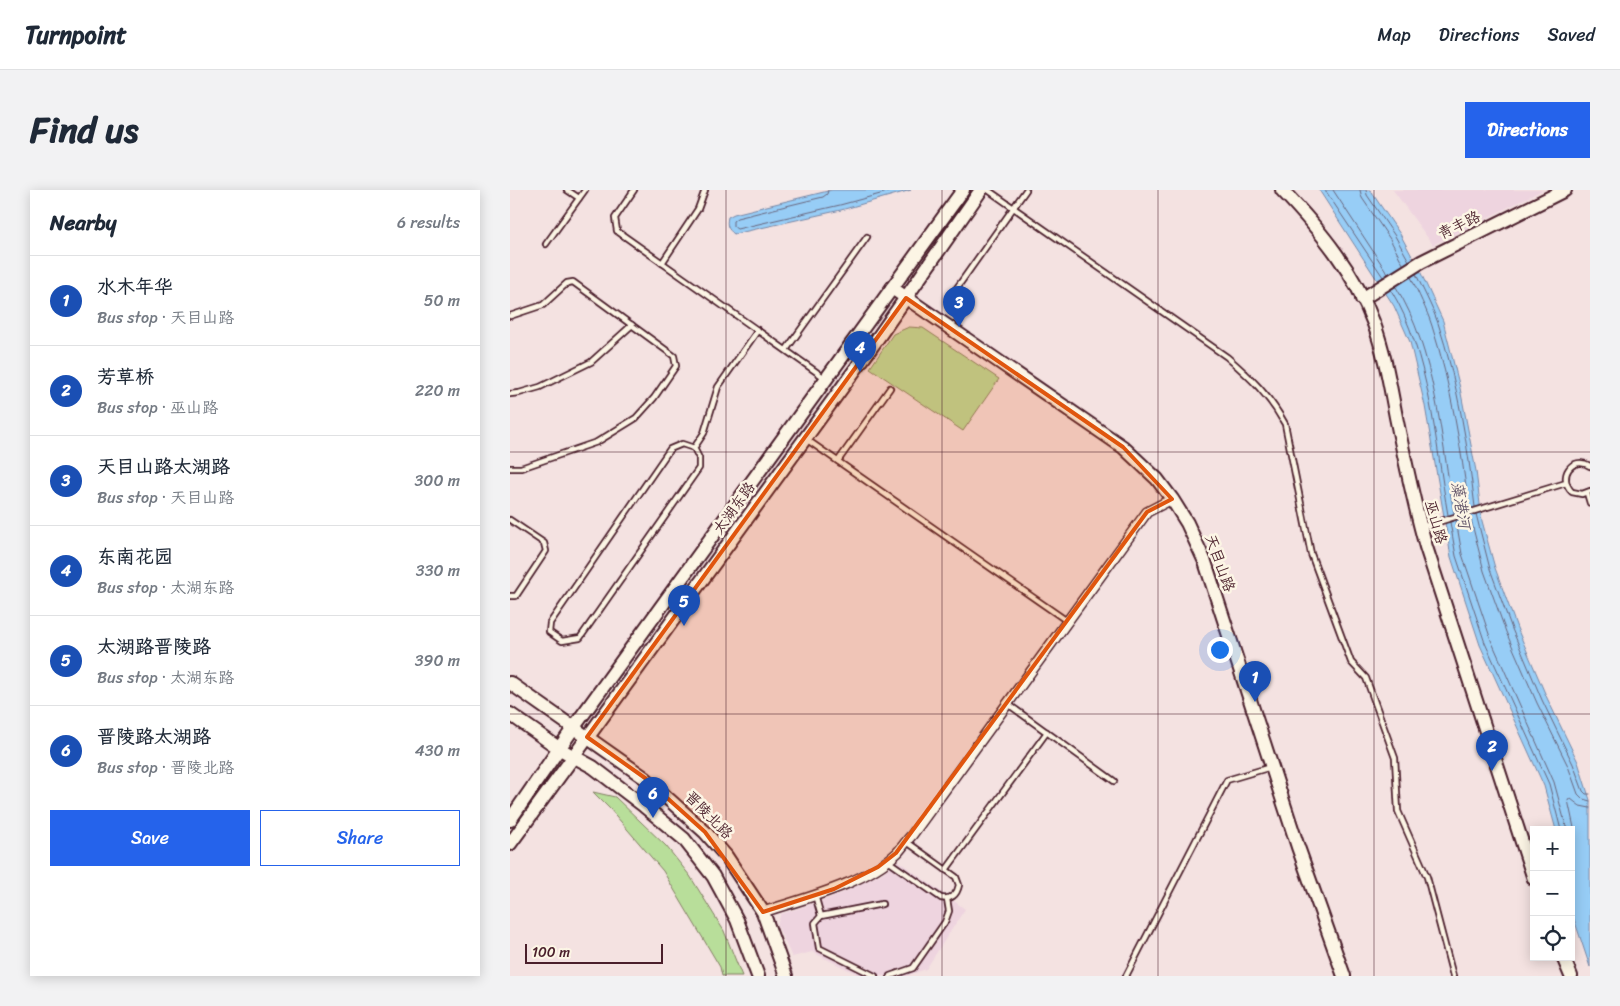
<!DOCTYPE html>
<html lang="en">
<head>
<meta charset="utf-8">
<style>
	:root { --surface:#fff; --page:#f2f2f3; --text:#1f2937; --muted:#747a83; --line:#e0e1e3; --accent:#2563eb }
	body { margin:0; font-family:Sriracha,"LXGW WenKai TC",sans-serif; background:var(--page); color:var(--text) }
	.controls { position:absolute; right:15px; bottom:15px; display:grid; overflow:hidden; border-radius:0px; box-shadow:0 2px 12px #0003 }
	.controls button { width:45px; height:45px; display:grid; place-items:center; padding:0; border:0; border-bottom:1px solid var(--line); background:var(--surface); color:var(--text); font:25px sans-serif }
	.scale { position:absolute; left:15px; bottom:12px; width:138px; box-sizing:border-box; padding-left:5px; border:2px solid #4a1f2b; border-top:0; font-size:14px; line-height:18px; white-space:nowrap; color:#4a1f2b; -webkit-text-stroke:4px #fcf5e5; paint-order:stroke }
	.you { position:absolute; left:709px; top:459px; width:18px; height:18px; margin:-12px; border:4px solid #fff; border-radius:50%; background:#1a73e8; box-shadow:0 0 0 8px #1a73e833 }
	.badge { display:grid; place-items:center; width:32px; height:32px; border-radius:50%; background:var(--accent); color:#fff; font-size:16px; font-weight:700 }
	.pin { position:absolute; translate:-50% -41px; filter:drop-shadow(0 1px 2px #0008) }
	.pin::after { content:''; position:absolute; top:26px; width:18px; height:15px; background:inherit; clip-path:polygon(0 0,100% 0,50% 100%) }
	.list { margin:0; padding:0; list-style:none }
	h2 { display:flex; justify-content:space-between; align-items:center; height:65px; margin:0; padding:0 20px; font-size:21px }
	h2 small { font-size:16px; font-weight:400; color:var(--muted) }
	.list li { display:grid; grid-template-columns:32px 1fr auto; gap:15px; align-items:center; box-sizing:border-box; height:90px; padding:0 20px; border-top:1px solid var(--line) }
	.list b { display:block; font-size:19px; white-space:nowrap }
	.list p { margin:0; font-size:16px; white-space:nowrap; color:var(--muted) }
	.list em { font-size:16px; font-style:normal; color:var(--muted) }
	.actions { display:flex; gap:10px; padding:15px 20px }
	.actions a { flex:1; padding:11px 0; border:1px solid var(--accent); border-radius:0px; text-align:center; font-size:18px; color:var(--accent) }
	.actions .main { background:var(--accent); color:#fff }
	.icon { flex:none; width:28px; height:28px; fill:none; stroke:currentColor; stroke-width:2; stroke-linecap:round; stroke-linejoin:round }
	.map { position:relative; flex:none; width:1080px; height:786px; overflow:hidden; border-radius:0px }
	header { display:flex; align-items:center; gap:30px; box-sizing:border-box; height:70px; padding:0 25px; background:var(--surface); border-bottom:1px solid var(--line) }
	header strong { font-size:24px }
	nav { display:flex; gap:28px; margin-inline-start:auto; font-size:18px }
	.intro { display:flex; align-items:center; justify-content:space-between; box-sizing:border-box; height:120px; padding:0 30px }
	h1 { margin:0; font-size:35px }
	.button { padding:12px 22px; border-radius:0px; background:var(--accent); color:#fff; font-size:18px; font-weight:700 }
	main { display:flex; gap:30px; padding:0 30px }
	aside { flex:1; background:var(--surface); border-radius:0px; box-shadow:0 2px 12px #0003 }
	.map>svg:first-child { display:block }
	.built { fill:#eed4df }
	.green { fill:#b8de9a; stroke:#817e62 }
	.water { fill:#97cdf6; stroke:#7887a5 }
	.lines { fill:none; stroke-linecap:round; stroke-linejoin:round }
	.shore { stroke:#69657c; stroke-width:1 }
	.lane-casing { stroke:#4a1f2b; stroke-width:8 }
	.street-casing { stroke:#4a1f2b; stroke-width:12 }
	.secondary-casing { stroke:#4a1f2b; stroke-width:16 }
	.lane { stroke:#fcf5e5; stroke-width:4.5 }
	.street { stroke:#fcf5e5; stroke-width:9 }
	.secondary { stroke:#fcf5e5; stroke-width:12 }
	.marked { fill:#e0560e; fill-opacity:0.2; stroke:#e0560e; stroke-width:4; stroke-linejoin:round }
	.grid { fill:none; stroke:#4a1f2b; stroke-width:1; stroke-opacity:0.55 }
	.labels { text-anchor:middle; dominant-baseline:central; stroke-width:5; stroke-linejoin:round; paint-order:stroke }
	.street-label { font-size:15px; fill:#4a1f2b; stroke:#fcf5e5 }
	.water-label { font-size:16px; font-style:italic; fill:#615368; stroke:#fcf5e5 }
</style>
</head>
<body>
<header>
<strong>Turnpoint</strong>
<nav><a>Map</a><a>Directions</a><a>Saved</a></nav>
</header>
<div class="intro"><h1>Find us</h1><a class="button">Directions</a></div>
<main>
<aside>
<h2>Nearby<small>6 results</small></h2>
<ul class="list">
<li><span class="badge" style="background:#1a4fb4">1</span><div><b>水木年华</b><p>Bus stop · 天目山路</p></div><em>50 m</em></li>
<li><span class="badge" style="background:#1a4fb4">2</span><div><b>芳草桥</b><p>Bus stop · 巫山路</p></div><em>220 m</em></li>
<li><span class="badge" style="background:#1a4fb4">3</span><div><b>天目山路太湖路</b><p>Bus stop · 天目山路</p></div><em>300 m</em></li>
<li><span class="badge" style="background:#1a4fb4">4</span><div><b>东南花园</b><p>Bus stop · 太湖东路</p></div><em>330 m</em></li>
<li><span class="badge" style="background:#1a4fb4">5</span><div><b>太湖路晋陵路</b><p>Bus stop · 太湖东路</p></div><em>390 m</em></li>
<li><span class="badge" style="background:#1a4fb4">6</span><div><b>晋陵路太湖路</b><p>Bus stop · 晋陵北路</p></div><em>430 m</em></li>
</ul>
<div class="actions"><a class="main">Save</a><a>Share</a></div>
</aside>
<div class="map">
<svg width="1080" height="786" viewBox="0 0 1080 786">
	<rect width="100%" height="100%" fill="#f4e2e1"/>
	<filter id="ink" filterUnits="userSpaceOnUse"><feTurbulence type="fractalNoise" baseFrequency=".02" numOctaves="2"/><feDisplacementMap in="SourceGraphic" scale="10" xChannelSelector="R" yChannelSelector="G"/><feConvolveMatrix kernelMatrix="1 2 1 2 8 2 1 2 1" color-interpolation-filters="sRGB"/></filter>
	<g filter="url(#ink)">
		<g class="built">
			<polygon points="883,0 1033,0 923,55"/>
			<polygon points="388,671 455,719 416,779 396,786 351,786 302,762 282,767 267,735 271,724 326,706 371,684"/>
		</g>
		<g class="green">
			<polygon points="399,137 413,138 489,189 453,241 360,178 383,144"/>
			<polygon points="83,602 105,607 156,656 180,686 214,741 232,786 212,786 210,777 153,681 100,619"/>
		</g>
		<g class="water">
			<path d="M322 0H401L331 20 224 44C218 39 216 36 218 27L224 24Z"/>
			<polygon points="809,0 860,0 890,44 910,81 933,131 950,198 966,281 972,331 985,378 1007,438 1037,508 1068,572 1080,610 1080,777 1061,720 1061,640 1046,640 1034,596 970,455 941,367 915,216 900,152 884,116"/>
		</g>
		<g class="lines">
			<g class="shore">
				<polyline points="318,0 317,4 313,7 227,28 223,31 223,36 227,39 330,15 385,0"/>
				<polyline points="815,0 873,87"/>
				<polyline points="823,0 878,84"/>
				<polyline points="850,0 852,8 880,49 893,74"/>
				<polyline points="856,0 857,5 885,46 899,71"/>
				<path d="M906 84C913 100 922 116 928 133 947 190 958 257 965 317"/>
				<path d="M901 87C908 103 917 120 922 136 941 195 951 258 959 319"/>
				<path d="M886 97C926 161 931 250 944 323"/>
				<path d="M881 100C920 164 925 252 938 325"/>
				<polyline points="966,324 980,379 1002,439 1032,510 1063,574 1073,601 1076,604 1080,604"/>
				<polyline points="960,326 974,381 996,442 1027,513 1058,576 1068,604 1073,609 1080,611"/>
				<polyline points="946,330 952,364 981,450 1044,592 1057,640"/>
				<polyline points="940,332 946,366 975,453 1039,594 1051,640"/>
				<polyline points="1061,649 1064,638 1058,610 1061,609 1070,616 1080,618"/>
			</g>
			<g class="lane-casing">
				<g id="lane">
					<polyline points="57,0 69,8"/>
					<polyline points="124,0 105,28 107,41 315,188"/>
					<path d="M478 0 717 167C741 188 759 205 775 234L801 364 841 472 856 488 885 568 888 621 917 687 943 786"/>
					<polyline points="36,54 75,0"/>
					<polyline points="152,73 188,19 195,0"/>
					<polyline points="444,102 516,0"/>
					<polyline points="0,126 33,115 57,93 63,92 164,166 166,176 144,208 126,228 87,252 11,278 0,278"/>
					<polyline points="276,160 357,47"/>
					<polyline points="0,204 9,203 30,197 81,172 122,135"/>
					<polyline points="296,249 557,431"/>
					<polygon points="172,254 184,258 189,268 189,278 70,448 52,451 39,442 40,433 160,259"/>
					<polyline points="184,258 194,243 208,197 248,140"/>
					<polyline points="328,271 380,198"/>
					<path d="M1080 276C1062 265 1047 287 1062 302L1072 304 1080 301"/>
					<polyline points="1077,303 1080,313"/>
					<polyline points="0,330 34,353 36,361 6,406 0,406"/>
					<polyline points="912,337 1056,293"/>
					<polyline points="498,514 604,591"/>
					<path d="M378 671 431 708C441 710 447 705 449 695L446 687 397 652"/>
					<polyline points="436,680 537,542"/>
					<polyline points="305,705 311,726 305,733 309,758 365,786"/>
					<polyline points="311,726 372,714"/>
					<polyline points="380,786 403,778 435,732 439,721 437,709"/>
					<polyline points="616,786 717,590 761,577"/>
				</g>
			</g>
			<g class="street-casing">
				<path id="street" d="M253 722C296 708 354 694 387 663 392 658 396 651 402 645L637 322 662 309"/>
			</g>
			<g class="secondary-casing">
				<g id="secondary">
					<path d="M772 0C810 40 845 82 864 134 875 164 880 196 886 227 895 271 904 314 916 357L1024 689"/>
					<polyline points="382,98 613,257 647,289 662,309 677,333 695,372 788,657 834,786"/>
					<polyline points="852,109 911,72 1055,0"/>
					<polyline points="0,493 135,588 195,642 216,666 253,722 276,786"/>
					<polyline points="0,524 50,559 83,577 134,616 174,649 203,686 227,730 248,786"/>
					<polyline points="0,630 64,537 453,0"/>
					<polyline points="0,654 358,162 471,0"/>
					<polyline points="1053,767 1061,786"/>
				</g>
			</g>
			<use href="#lane" class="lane"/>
			<use href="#street" class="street"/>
			<use href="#secondary" class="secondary"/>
		</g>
	</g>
	<path class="marked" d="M396 108 613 257 662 309 637 322 386 663 368 677 324 699 253 722 195 642 135 588 77 547Z"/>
	<path class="grid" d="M216 0V786M432 0V786M648 0V786M864 0V786M0 262H1080M0 524H1080"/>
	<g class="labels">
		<g class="street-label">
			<text transform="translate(949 35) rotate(-26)">青丰路</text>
			<text transform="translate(224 318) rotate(-54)">太湖东路</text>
			<text transform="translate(926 332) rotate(74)">巫山路</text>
			<text transform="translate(710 373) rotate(70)">天目山路</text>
			<text transform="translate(199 625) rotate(45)">晋陵北路</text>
		</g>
		<g class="water-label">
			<text transform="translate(951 315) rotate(80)">藻港河</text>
		</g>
	</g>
</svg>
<div class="controls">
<button>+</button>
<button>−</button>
<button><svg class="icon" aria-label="locate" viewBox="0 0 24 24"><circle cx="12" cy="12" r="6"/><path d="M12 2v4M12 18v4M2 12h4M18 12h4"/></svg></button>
</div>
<div class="scale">100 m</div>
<div class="you"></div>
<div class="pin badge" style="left:745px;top:512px;background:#1a4fb4">1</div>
<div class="pin badge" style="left:982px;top:581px;background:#1a4fb4">2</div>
<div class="pin badge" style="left:449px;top:137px;background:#1a4fb4">3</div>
<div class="pin badge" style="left:350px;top:182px;background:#1a4fb4">4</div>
<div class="pin badge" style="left:174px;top:436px;background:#1a4fb4">5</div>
<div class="pin badge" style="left:143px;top:628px;background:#1a4fb4">6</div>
</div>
</main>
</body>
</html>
